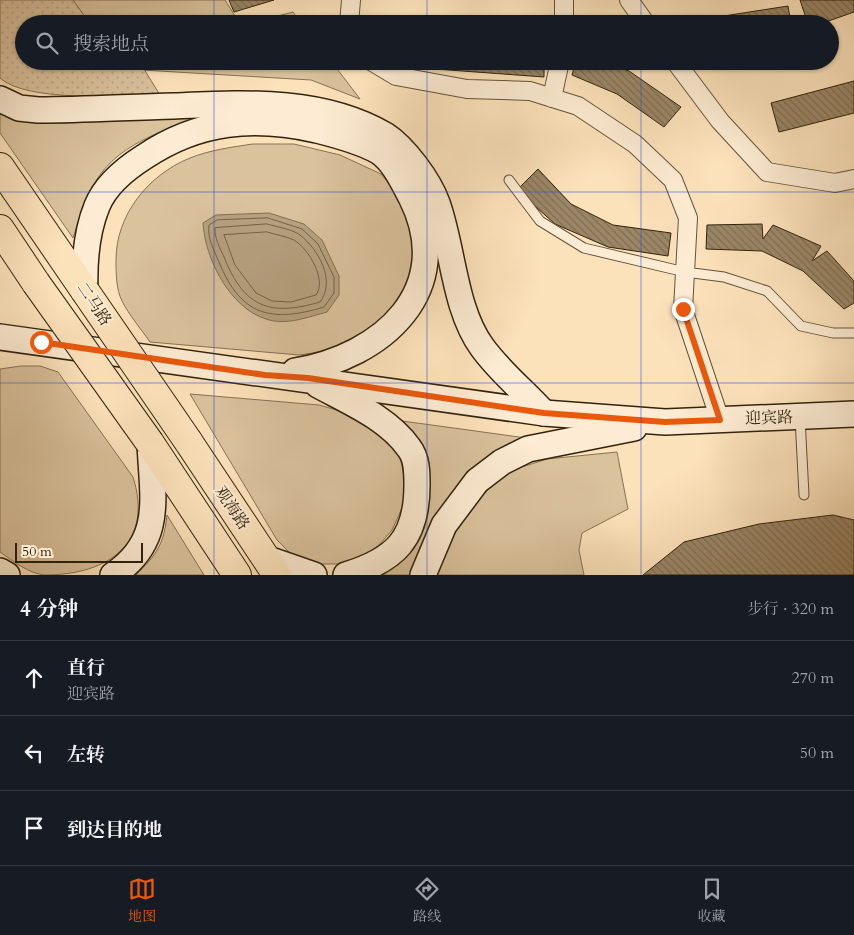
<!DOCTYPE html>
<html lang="zh">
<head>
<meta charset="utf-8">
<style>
	:root { --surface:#171b24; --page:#242831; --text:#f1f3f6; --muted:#9ea1a6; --line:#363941; --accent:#ea580c }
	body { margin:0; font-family:Cardo,"Noto Serif SC",serif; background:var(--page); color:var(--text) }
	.scale { position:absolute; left:15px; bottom:12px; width:128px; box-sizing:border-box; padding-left:5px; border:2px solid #32230c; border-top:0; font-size:14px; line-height:18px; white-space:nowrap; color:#32230c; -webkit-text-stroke:4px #fdecd3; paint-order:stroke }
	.stop { position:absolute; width:15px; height:15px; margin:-11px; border:4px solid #ea580c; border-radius:50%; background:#fff }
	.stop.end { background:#ea580c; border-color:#fff; box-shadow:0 1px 5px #0008 }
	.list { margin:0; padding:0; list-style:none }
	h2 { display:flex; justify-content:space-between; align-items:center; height:65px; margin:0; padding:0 20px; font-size:21px }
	h2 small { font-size:16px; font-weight:400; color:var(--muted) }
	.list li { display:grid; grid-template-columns:32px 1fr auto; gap:15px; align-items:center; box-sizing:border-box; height:75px; padding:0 20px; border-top:1px solid var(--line) }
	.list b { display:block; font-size:19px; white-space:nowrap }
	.list p { margin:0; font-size:16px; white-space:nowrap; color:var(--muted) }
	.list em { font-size:16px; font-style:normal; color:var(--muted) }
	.icon { flex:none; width:28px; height:28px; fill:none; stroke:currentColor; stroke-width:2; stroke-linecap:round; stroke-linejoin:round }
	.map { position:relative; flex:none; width:854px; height:575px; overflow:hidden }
	.search { position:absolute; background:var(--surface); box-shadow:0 1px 4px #0004; left:15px; right:15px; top:15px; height:55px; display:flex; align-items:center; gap:12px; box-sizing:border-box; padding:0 18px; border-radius:28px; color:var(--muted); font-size:19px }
	.sheet { height:290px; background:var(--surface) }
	nav { display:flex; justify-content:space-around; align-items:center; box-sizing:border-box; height:70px; border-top:1px solid var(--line); background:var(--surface); font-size:14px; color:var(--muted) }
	nav a { display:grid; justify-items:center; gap:2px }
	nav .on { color:var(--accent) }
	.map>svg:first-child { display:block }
	.grass { fill:#dac29d; stroke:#867254 }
	.park { fill:url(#park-dots); stroke:#867254 }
	.water { fill:#b7a180; stroke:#826f52 }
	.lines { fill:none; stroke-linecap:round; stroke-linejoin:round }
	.shore { stroke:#746246; stroke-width:1 }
	.building { fill:url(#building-back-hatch); stroke:#32230c }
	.service-casing { stroke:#645338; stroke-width:11 }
	.minor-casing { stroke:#645338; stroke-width:20 }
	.secondary-casing { stroke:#32230c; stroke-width:28 }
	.primary-casing { stroke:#32230c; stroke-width:30 }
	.service { stroke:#fdecd3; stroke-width:9 }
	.minor { stroke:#fdecd3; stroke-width:18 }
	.secondary { stroke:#fdecd3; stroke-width:25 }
	.primary { stroke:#fce2bb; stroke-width:28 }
	.primary-bridge-casing { stroke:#32230c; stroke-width:30; stroke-linecap:butt }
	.primary-bridge { stroke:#fce2bb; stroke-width:28 }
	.route { stroke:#ea580c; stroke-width:6 }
	.grid { fill:none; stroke:#1d4ed8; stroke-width:1; stroke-opacity:0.55 }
	.labels { text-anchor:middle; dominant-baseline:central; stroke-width:4; stroke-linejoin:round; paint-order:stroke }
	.street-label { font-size:16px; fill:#32230c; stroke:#fdecd3 }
</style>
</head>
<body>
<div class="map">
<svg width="854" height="575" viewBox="0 0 854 575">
	<defs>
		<pattern id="park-dots" width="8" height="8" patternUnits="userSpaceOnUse" patternTransform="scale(1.25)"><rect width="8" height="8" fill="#dac29d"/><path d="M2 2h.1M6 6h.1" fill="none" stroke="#bca686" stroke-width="1.8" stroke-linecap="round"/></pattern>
		<pattern id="building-back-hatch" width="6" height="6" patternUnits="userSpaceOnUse" patternTransform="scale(1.25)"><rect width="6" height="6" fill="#9b8667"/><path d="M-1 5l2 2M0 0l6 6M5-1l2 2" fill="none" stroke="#7f6d53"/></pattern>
	</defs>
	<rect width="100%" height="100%" fill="#fce2bb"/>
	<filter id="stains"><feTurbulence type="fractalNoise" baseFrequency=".004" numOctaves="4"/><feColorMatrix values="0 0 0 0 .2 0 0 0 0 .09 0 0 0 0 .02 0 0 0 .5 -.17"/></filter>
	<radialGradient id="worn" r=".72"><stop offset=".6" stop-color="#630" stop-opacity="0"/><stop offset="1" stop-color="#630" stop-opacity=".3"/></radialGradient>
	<g class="grass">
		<polygon points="73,0 225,0 240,24 90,24"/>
		<polygon points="293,12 302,24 245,24"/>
		<polygon points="139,61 331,61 360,99 311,80 142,70"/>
		<path d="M0 110 37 122 65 123 225 111C178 126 120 138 94 184 84 200 79 220 73 238L0 133Z"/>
		<path d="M253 144H294L340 155 381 174 404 202 415 237 414 265 407 292 369 333 334 350 299 355 150 342C141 329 129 315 122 301 116 289 116 273 116 260 116 215 148 175 190 158 210 150 232 147 253 144Z"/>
		<path d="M21 366H40L58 372 133 477C154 543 109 575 44 575 28 573 13 561 0 552V369Z"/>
		<polygon points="190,394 319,405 354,415 397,447 403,464 406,484 403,506 392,530 379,545 363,556 338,564 316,564 296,559 277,540"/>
		<polygon points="395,420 541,440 515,450 414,575 377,575 421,524"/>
		<polygon points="617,452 628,509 582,533 579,550 584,575 436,575 444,549 479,498 509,471 547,459"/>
		<path d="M167 515 204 575H136C157 554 164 544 167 515Z"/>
	</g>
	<path class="park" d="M0 0H73L90 24H24V61H139L160 95C122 95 28 103 0 78Z"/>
	<path class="water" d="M269 213 304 224 322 240 339 276V295L327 312C308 317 286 326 266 319 230 308 205 259 203 223L216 215Z"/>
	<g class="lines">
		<g class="shore">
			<path d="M268 218 302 229 318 244 334 277V293L324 307C271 323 241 316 219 262 214 250 207 238 209 225L217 220Z"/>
			<path d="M267 224C277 227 292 229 300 235 319 250 336 281 320 302 269 317 244 307 224 257 220 248 214 237 215 228Z"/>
			<path d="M267 232C276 235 286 236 294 240 309 249 327 280 316 295L291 302 272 301 256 293 235 265 224 235Z"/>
		</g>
	</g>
	<g class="building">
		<polygon points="229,0 274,0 234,12"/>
		<polygon points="800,0 854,0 854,12 820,24 808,24"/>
		<polygon points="788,6 791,24 698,24 698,20"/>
		<polygon points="415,61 544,61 544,77 435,69"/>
		<polygon points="576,61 605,61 629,71 681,107 664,127 617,94 572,75"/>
		<polygon points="854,81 854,113 779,132 771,103"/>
		<polygon points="538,169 571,204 613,225 671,233 668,256 608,247 555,224 517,190"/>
		<polygon points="762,224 763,239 773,225 821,246 812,261 827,251 854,281 854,303 844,309 803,271 762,251 706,249 707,225"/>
		<polygon points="833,515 854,520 854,575 643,575 684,542 759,524"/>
	</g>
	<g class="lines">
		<g class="service-casing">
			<g id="service">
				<polyline points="509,180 540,221 584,248 685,272 724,277 767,291 801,326 833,333 854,333"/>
				<polyline points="800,418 804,495"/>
			</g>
		</g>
		<g class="minor-casing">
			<g id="minor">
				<polyline points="564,0 564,24"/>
				<polyline points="629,0 646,24"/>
				<polyline points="349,24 351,0"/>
				<polyline points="371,61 396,76 467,89 530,91 578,106 635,144 673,180 688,218 683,309 720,420"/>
				<polyline points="675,61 720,121 767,172 835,183 854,179"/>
				<polyline points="552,98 560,61"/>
			</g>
		</g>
		<g class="secondary-casing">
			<g id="secondary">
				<path d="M0 99 19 108 38 110C84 110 129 107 174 106 245 103 321 98 385 135 405 148 429 181 437 203 453 247 454 309 482 347 499 371 524 391 544 413"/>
				<path d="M85 291C84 262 86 233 97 206 106 184 125 169 144 157 199 120 254 116 317 130 337 135 360 141 378 151 393 160 403 182 411 197 458 290 382 357 295 371"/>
				<polyline points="0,337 544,413 665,422 854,414"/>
				<path d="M318 385C349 402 388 418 409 448 417 458 417 473 417 485 417 539 395 560 346 575"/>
				<polyline points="265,558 314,575"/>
				<polyline points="0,571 7,575"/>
				<path d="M113 575C165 540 152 497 150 443"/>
				<polyline points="423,575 444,525 477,481 502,462 528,449 634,428"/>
			</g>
		</g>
		<g class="primary-casing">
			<g id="primary">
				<polyline points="0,167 85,291"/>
				<polyline points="0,229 36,283"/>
				<polyline points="188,441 277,575"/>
				<polyline points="150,443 237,575"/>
			</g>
		</g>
		<use href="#service" class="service"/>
		<use href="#minor" class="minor"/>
		<use href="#secondary" class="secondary"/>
		<use href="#primary" class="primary"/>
		<g class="primary-bridge-casing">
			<g id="primary-bridge">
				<polyline points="36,283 150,443"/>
				<polyline points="85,291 188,441"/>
			</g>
		</g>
		<use href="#primary-bridge" class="primary-bridge"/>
	</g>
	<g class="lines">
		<polyline class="route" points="41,342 265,375 308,378 544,413 665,422 720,420 683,309"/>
	</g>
	<path class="grid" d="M214 0V24M427 0V24M641 0V24M214 61V575M427 61V575M641 61V575M0 192H854M0 383H854"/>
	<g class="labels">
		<g class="street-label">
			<text transform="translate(94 304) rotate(56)">二马路</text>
			<text transform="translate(769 418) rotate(-2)">迎宾路</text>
			<text transform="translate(232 508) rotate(56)">观海路</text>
		</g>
	</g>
	<rect width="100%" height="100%" filter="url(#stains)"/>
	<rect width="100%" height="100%" fill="url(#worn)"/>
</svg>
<div class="scale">50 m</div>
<div class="stop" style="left:41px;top:342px"></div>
<div class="stop end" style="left:683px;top:309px"></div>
<div class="search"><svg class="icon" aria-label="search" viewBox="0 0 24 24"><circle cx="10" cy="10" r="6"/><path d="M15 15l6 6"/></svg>搜索地点</div>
</div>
<section class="sheet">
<h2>4 分钟<small>步行 · 320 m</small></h2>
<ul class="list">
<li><svg class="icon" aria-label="ahead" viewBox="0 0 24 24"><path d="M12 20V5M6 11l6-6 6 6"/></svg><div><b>直行</b><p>迎宾路</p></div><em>270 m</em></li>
<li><svg class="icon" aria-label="left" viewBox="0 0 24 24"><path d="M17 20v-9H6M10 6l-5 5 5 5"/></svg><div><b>左转</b></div><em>50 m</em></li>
<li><svg class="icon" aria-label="arrive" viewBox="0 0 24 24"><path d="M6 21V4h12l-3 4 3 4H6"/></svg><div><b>到达目的地</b></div></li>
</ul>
</section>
<nav>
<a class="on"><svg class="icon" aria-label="map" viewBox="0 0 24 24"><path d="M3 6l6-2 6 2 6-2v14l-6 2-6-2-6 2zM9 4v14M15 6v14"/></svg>地图</a>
<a><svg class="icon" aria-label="directions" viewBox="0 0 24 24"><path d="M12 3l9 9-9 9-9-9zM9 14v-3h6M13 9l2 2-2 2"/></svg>路线</a>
<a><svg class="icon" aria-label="saved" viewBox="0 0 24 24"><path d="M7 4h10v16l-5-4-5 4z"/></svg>收藏</a>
</nav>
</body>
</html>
